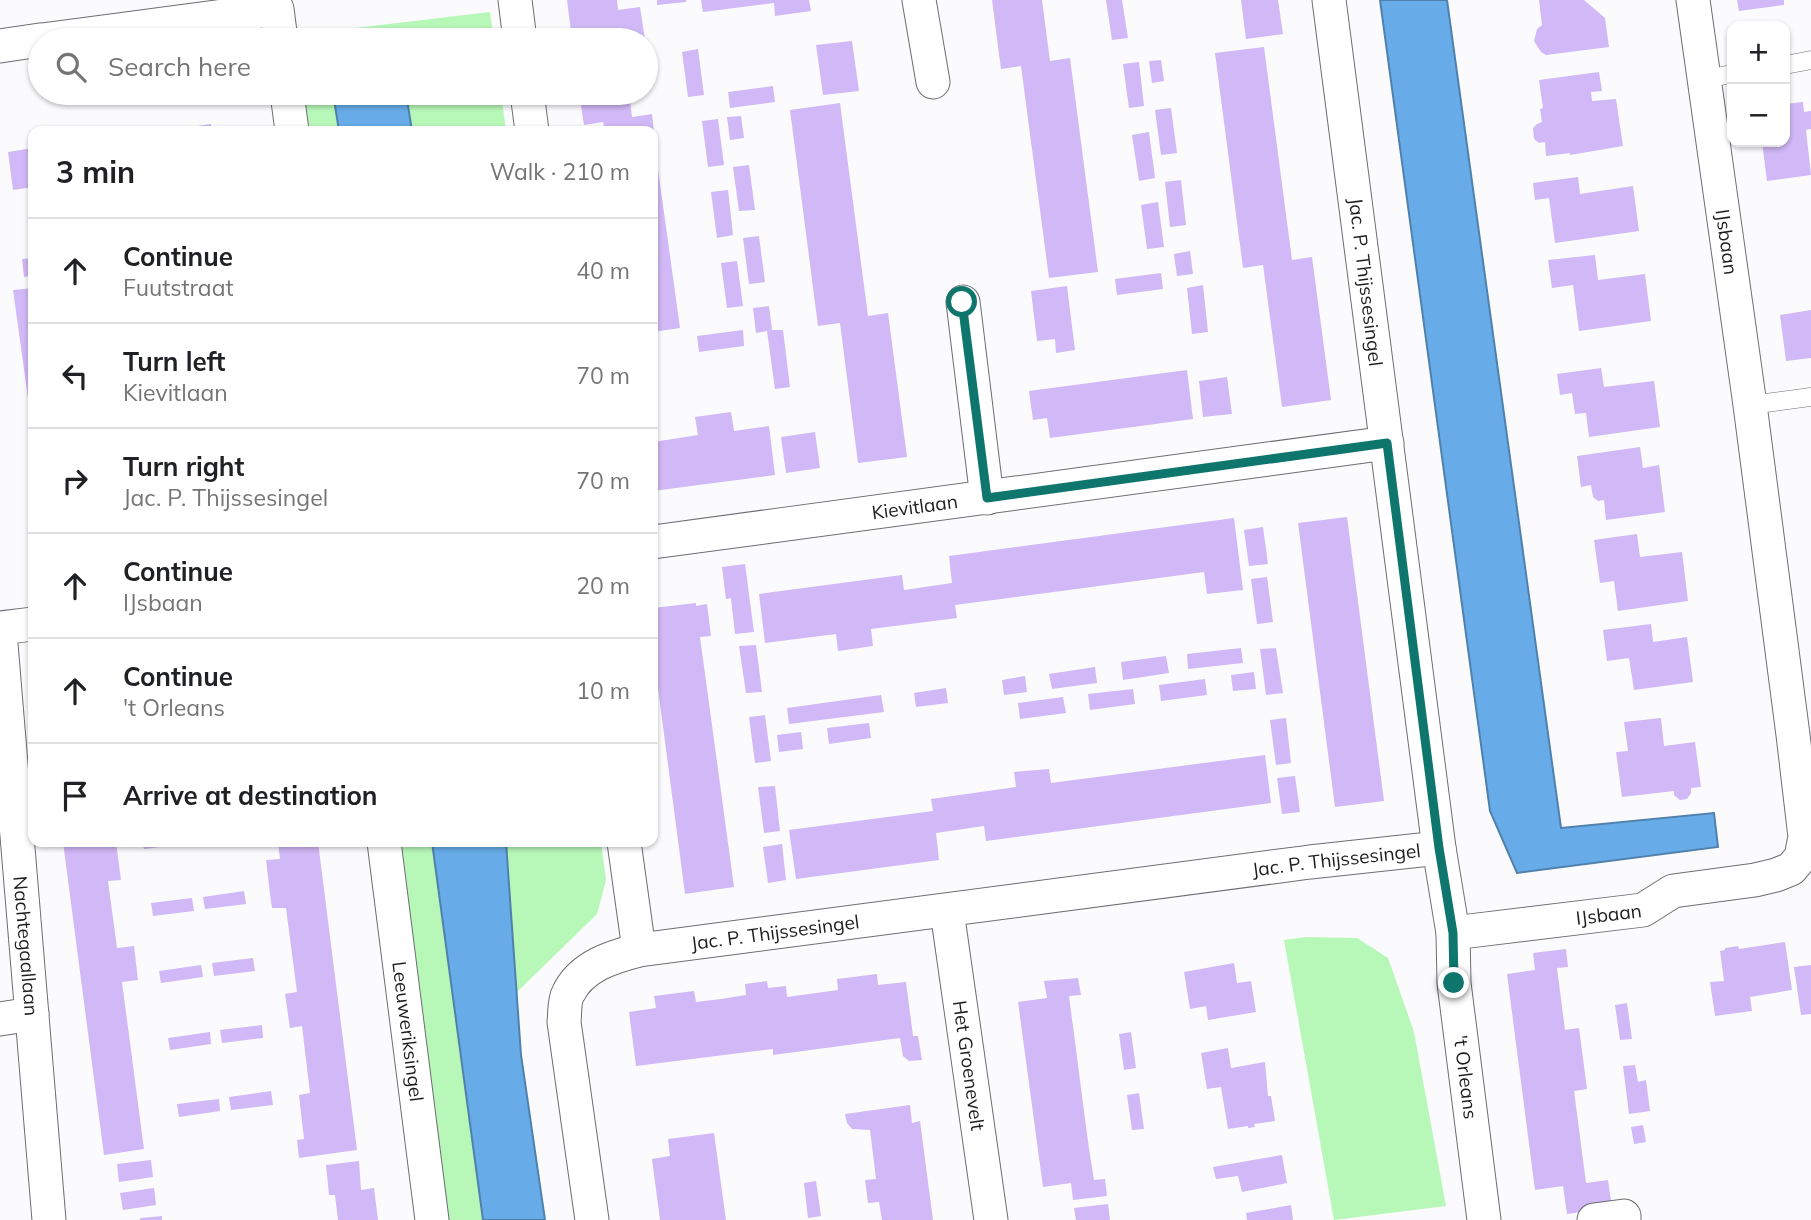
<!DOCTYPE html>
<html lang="en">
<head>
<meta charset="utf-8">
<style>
	:root { --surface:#fff; --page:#f6f6f6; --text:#202124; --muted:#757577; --line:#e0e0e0 }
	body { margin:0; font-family:Mulish,sans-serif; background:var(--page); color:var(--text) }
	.controls { position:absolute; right:21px; top:21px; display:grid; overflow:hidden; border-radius:14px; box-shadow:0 2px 5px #0004 }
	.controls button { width:63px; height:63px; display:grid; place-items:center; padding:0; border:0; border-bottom:2px solid var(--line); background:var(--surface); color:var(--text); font:35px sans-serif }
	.stop { position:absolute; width:21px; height:21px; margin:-16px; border:5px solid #0f766e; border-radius:50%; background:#fff }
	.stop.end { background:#0f766e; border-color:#fff; box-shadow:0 2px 7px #0008 }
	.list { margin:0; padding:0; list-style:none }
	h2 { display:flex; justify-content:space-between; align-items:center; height:91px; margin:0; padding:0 28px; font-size:30px }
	h2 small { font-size:23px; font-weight:400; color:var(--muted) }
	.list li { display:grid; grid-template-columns:46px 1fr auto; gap:21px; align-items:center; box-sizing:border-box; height:105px; padding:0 28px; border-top:2px solid var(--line) }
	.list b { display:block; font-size:26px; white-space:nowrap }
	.list p { margin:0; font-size:23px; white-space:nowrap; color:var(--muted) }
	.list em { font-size:23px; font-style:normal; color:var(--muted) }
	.icon { flex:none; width:38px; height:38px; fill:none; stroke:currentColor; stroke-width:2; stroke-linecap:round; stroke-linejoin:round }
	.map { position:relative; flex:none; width:1811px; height:1220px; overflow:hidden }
	.search { position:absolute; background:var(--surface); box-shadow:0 2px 5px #0004; left:28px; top:28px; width:630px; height:77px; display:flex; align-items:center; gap:18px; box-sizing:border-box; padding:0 24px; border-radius:38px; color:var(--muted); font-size:26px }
	.panel { position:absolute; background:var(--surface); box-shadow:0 2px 5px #0004; left:28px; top:126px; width:630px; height:721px; border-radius:14px }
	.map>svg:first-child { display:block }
	.green { fill:#b7f7b8 }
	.water { fill:#67ace8; stroke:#5081ac; stroke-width:2 }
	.building { fill:#d1b8f6 }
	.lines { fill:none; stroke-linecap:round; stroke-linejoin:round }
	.lane-casing { stroke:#6d6e74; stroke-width:19 }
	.street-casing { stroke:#6d6e74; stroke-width:35 }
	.lane { stroke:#fff; stroke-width:18 }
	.street { stroke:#fff; stroke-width:33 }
	.route { stroke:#0f766e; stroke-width:9 }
	.labels { text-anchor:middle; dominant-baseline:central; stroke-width:5; stroke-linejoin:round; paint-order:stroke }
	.street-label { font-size:19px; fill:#1c1d1f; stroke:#fff }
</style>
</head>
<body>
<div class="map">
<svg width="1811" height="1220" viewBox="0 0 1811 1220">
	<rect width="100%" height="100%" fill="#fbfbfe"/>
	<g class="green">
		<polygon points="490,12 494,40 296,40 296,35"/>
		<polygon points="303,93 333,93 339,131 308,131"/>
		<polygon points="406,93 501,93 506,131 412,131"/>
		<polygon points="392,842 432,842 483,1220 442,1220"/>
		<polygon points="506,842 601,842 606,880 597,914 517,992"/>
		<polygon points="1306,937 1357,938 1388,958 1414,1032 1446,1206 1334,1220 1284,940"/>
	</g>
	<g class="water">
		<polygon points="1380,0 1447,0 1561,828 1714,813 1718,847 1517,873 1490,811"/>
		<polygon points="333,93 406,93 412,131 339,131"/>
		<polygon points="432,842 506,842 521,1055 545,1220 483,1220"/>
	</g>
	<g class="building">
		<polygon points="567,0 617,0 618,10 640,7 645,40 572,40"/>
		<polygon points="657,0 686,0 686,2 657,5"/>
		<polygon points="701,0 809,0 811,11 775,16 774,3 703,12"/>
		<polygon points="992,0 1042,0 1050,61 1070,58 1098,272 1049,278 1021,66 1001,69"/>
		<polygon points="1106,0 1122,0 1128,38 1112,40"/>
		<polygon points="1241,0 1278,0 1283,34 1246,39"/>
		<polygon points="1539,0 1584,0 1605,18 1609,47 1546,55 1541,52 1534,41 1537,29 1542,25"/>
		<polygon points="1737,0 1784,0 1784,5 1739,11"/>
		<polygon points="852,41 859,91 823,95 816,45"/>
		<polygon points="1264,47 1292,260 1312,257 1331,400 1282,407 1263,265 1243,268 1215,53"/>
		<polygon points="698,49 704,95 688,97 682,52"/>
		<polygon points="1161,60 1164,81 1152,83 1149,61"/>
		<polygon points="1139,62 1144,106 1129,108 1123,64"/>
		<polygon points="1599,72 1602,91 1591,92 1592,101 1616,99 1623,146 1570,155 1570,153 1546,156 1545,142 1539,143 1534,139 1533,128 1537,124 1542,122 1540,109 1543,108 1539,80"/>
		<polygon points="773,86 775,102 730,108 728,92"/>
		<polygon points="579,93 629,93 632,117 652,114 654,131 605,131 603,122 584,125"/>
		<polygon points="1803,102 1804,112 1811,111 1811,129 1806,130 1811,175 1767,181 1762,142 1785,142 1785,104"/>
		<polygon points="840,103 868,316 888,313 907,457 858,463 840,323 818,326 790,110"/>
		<polygon points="1171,108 1177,153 1161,155 1155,110"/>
		<polygon points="741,116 744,138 730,140 727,117"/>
		<polygon points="718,119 724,165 708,167 702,121"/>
		<polygon points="211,124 212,131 171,131 171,130"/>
		<polygon points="1149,132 1155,178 1139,181 1132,135"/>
		<polygon points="653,133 680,328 653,332"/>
		<polygon points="33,148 33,187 13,190 8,152"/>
		<polygon points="749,165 755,210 739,211 733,167"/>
		<polygon points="1578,177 1580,194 1633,186 1639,231 1555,243 1549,198 1535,200 1533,183"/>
		<polygon points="1181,180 1186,225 1170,227 1165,182"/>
		<polygon points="728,190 733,235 717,238 711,192"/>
		<polygon points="1158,202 1164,247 1147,249 1141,205"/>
		<polygon points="759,236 765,282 749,284 743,238"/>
		<polygon points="1190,251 1193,274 1177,276 1174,254"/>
		<polygon points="1595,255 1598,280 1645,274 1651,321 1579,331 1573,285 1552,288 1548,260"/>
		<polygon points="33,258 33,276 24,277 22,259"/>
		<polygon points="737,261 743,306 727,308 721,263"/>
		<polygon points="1161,273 1163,289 1117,295 1115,279"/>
		<polygon points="1203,285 1208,332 1192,334 1187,288"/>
		<polygon points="1067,286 1075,350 1056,353 1055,339 1037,341 1031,291"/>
		<polygon points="33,288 33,427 32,427 13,290"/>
		<polygon points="769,306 772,330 783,330 790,387 775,389 767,331 756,333 753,308"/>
		<polygon points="1811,310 1811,358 1786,361 1780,315"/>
		<polygon points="743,330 744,346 699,352 697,336"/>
		<polygon points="1601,368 1604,387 1654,381 1660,427 1589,437 1586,413 1575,414 1572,393 1560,395 1557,374"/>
		<polygon points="1187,370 1193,419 1050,438 1047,418 1033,420 1029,391"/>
		<polygon points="1227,377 1232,414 1203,417 1199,381"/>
		<polygon points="731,412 734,431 769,426 775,475 653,491 653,442 698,435 695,417"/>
		<polygon points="815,432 820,468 786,473 781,437"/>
		<polygon points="1640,447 1643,468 1659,465 1665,512 1606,520 1604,500 1598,501 1593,497 1591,485 1581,487 1577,456"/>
		<polygon points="1347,517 1384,801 1335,807 1298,523"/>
		<polygon points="1234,518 1243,590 1207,594 1204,572 955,605 957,618 871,629 873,646 838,651 836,634 765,643 759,594 902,575 904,590 952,583 949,556"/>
		<polygon points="1263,527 1268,564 1249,566 1244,530"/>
		<polygon points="1637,534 1640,557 1682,552 1688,601 1618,611 1614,581 1600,583 1594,540"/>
		<polygon points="745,564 754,632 735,634 731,598 726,599 722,567"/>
		<polygon points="1267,577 1273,622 1257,624 1251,579"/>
		<polygon points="696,603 696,606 707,604 711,636 700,637 734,887 685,894 653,650 653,608"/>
		<polygon points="1651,624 1653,642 1687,637 1693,682 1634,690 1629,658 1607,661 1603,630"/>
		<polygon points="756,645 762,692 746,693 739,646"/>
		<polygon points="1241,648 1243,663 1188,669 1187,654"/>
		<polygon points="1276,648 1283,693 1266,695 1260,649"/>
		<polygon points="1166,656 1169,673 1123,680 1121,662"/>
		<polygon points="1095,667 1097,683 1052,689 1049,674"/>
		<polygon points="1254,672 1256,689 1233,691 1231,675"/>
		<polygon points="1025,676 1027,692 1004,695 1002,680"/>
		<polygon points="1205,679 1207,695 1161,701 1159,685"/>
		<polygon points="946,688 948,703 916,707 914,693"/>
		<polygon points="1133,689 1135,704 1090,710 1088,694"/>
		<polygon points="881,695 884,712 789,724 787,708"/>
		<polygon points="1063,697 1066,713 1020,719 1018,703"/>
		<polygon points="765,715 771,761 755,763 749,717"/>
		<polygon points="1286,718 1291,763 1276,765 1270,720"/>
		<polygon points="1661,718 1664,746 1695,742 1701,787 1691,788 1691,793 1687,799 1680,800 1674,795 1674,791 1622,797 1616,752 1628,751 1624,722"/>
		<polygon points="869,723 871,738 829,744 827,728"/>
		<polygon points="801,732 803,749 779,752 777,735"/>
		<polygon points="1265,755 1271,803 986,841 984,826 936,833 939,860 796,879 789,830 933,811 931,799 1016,787 1014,772 1049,769 1051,783"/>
		<polygon points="1295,776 1300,812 1282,814 1277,778"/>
		<polygon points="775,786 780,831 764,833 758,787"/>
		<polygon points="63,842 116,842 121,880 108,881 117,948 134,946 138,980 122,982 144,1149 104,1155"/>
		<polygon points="142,842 185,842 185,844 144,849"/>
		<polygon points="278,842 318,842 357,1150 299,1158 297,1140 304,1139 299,1095 310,1093 302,1026 290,1028 285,994 297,992 286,908 272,908 270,894 266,860 280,859"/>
		<polygon points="782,844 786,880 768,883 763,847"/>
		<polygon points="244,891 246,904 205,909 203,897"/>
		<polygon points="192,898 194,911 153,916 151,903"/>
		<polygon points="1785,942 1792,990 1750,997 1752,1011 1715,1016 1710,982 1724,981 1720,951 1725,950 1725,948 1738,946 1739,949"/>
		<polygon points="1566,949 1568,967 1557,968 1565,1030 1579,1028 1587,1089 1574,1091 1586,1183 1608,1180 1612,1208 1567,1214 1563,1186 1535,1190 1507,974 1535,970 1533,953"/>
		<polygon points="253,958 255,971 214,976 212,963"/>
		<polygon points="1234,963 1237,983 1251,981 1256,1012 1208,1020 1206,1006 1190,1009 1184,972"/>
		<polygon points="201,965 203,977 161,983 159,971"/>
		<polygon points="1811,965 1811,1014 1801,1015 1794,967"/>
		<polygon points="877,974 878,985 906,982 913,1036 918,1036 922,1060 909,1061 903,1056 900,1038 773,1055 773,1049 636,1066 629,1012 656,1008 654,996 694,991 696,1002 721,999 746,995 745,984 767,981 768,988 786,986 787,997 838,990 837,979"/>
		<polygon points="1078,978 1081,995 1069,996 1089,1149 1094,1180 1105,1179 1107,1196 1073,1200 1071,1183 1043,1187 1018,1002 1047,998 1044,981"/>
		<polygon points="1627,1003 1632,1039 1620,1040 1615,1005"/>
		<polygon points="262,1025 263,1038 222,1043 220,1030"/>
		<polygon points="210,1032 211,1044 170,1050 168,1038"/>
		<polygon points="1131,1032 1136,1068 1124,1070 1119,1034"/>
		<polygon points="1228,1048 1231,1068 1265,1062 1268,1096 1271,1096 1275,1121 1254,1124 1255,1127 1248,1128 1248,1126 1228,1129 1221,1087 1207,1089 1201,1053"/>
		<polygon points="1635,1065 1638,1082 1646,1080 1650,1111 1629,1114 1623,1066"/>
		<polygon points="271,1091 273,1105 231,1110 229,1097"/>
		<polygon points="1139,1093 1144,1129 1132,1130 1127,1095"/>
		<polygon points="219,1099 220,1111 179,1117 177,1104"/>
		<polygon points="910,1105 912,1123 920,1121 933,1220 882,1220 879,1202 868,1203 865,1180 876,1179 870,1130 852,1129 847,1123 845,1114"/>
		<polygon points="1643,1125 1646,1142 1634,1144 1631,1127"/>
		<polygon points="714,1133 726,1220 660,1220 652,1159 670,1156 668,1139"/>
		<polygon points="1282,1155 1287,1183 1242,1192 1238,1176 1216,1179 1213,1167"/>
		<polygon points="151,1160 153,1177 119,1182 117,1164"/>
		<polygon points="359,1161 361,1190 374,1188 378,1220 338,1220 335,1195 329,1195 326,1165"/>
		<polygon points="816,1181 821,1216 808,1218 804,1183"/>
		<polygon points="154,1188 156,1205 123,1210 120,1193"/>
		<polygon points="1108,1204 1110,1220 1076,1220 1074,1208"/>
		<polygon points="1291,1205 1293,1220 1247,1220 1246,1213"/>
		<polygon points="162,1216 162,1220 140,1220 140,1218"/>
	</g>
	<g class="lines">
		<g class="lane-casing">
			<g id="lane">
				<polyline points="1785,65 1811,60"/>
				<polyline points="1704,79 1732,74"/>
				<polyline points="1750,405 1811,397"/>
			</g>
		</g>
		<g class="street-casing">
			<g id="street">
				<polyline points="515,0 520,40"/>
				<polyline points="919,0 933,82"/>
				<polyline points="42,40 277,9 281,40"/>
				<polyline points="0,46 40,40"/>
				<polyline points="287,93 292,131"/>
				<polyline points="527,93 532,131"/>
				<polyline points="963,302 987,498"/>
				<path id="s1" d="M653 542 1387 443"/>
				<polyline points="0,628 33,624"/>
				<path id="s2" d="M0 632 49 1220"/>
				<path id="s3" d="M384 842 432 1220"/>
				<polyline points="624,842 639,950"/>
				<path id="s4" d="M1439 848 1453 933 1643 910 1673 891 1755 880 1776 875 1791 869 1801 857 1805 837 1793 735 1750 405 1693 0"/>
				<path id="s5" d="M947 911 991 1220"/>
				<path id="s6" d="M1453 933 1454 983 1484 1220"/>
				<polyline points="0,1019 32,1014"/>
				<path id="s7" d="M592 1220 564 1022C565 1014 564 1001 568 994 581 966 612 957 639 950L1310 862 1439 848 1329 0"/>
				<polyline points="1594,1220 1624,1216 1624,1220"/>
			</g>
		</g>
		<use href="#lane" class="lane"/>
		<use href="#street" class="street"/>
	</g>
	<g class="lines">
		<polyline class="route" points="962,302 987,498 1387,443 1439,848 1453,933 1454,983"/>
	</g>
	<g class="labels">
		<g class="street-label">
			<text transform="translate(1727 242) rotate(82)">IJsbaan</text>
			<text transform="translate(1366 282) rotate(83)">Jac. P. Thijssesingel</text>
			<text stroke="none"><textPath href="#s1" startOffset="264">Kievitlaan</textPath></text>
			<text stroke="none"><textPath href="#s7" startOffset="1018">Jac. P. Thijssesingel</textPath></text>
			<text stroke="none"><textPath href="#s4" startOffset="243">IJsbaan</textPath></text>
			<text stroke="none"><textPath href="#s7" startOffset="452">Jac. P. Thijssesingel</textPath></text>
			<text stroke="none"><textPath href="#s2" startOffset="315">Nachtegaallaan</textPath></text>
			<text stroke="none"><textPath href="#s3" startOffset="191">Leeuweriksingel</textPath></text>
			<text stroke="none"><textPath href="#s5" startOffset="156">Het Groenevelt</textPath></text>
			<text stroke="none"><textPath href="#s6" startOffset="145">'t Orleans</textPath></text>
		</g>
	</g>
</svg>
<div class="controls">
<button>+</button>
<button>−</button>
</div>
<div class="stop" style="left:962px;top:302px"></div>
<div class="stop end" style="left:1454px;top:983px"></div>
<div class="search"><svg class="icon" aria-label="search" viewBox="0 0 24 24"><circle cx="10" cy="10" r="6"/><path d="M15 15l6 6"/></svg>Search here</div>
<section class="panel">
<h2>3 min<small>Walk · 210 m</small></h2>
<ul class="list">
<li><svg class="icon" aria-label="ahead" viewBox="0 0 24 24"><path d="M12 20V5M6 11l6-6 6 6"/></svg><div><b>Continue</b><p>Fuutstraat</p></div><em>40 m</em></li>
<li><svg class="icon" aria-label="left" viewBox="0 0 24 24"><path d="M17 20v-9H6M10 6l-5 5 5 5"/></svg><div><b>Turn left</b><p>Kievitlaan</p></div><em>70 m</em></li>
<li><svg class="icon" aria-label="right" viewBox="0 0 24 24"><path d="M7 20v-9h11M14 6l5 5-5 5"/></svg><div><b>Turn right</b><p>Jac. P. Thijssesingel</p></div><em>70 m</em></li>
<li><svg class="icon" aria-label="ahead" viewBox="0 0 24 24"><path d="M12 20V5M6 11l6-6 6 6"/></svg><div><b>Continue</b><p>IJsbaan</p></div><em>20 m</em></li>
<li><svg class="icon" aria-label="ahead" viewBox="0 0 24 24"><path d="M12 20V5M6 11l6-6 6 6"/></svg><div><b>Continue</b><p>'t Orleans</p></div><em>10 m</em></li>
<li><svg class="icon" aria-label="arrive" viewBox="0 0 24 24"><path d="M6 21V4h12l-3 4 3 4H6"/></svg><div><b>Arrive at destination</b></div></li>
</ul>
</section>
</div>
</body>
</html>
